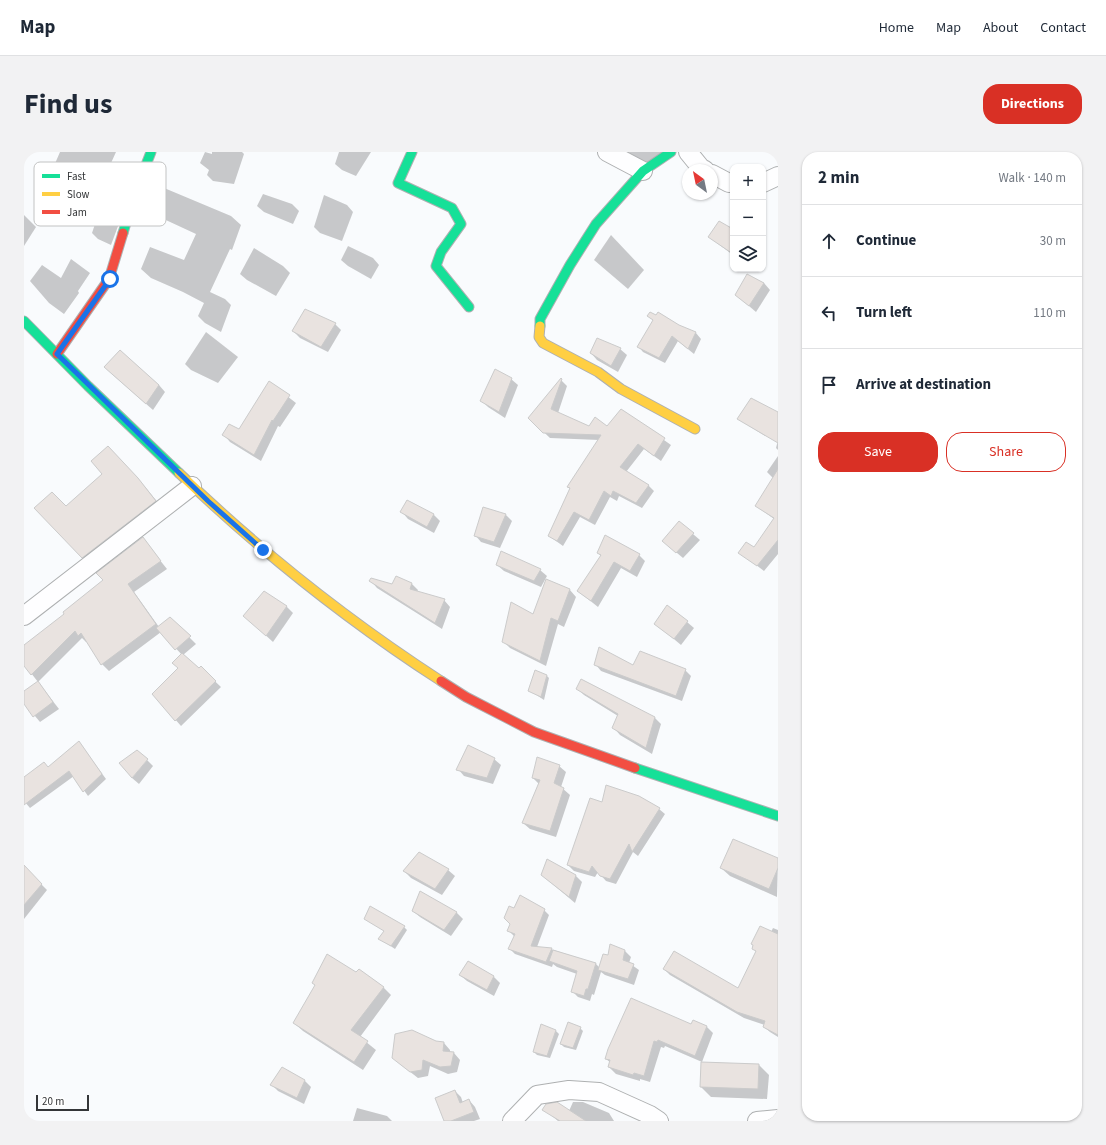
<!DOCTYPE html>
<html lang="en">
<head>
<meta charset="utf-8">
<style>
	:root { --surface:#fff; --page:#f2f2f3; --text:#1f2937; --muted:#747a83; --line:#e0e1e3; --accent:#d93025 }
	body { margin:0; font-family:"Source Sans 3",sans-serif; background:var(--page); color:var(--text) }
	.controls { position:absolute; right:12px; top:12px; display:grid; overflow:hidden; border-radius:8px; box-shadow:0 1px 3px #0004 }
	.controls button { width:36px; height:36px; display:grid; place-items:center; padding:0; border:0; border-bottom:1px solid var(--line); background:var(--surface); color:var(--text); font:20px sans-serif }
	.compass { position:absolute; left:658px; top:12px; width:36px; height:36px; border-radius:50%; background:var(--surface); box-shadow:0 1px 3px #0004; rotate:327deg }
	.scale { position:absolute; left:12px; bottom:10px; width:53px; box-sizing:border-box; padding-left:4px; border:2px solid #343638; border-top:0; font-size:11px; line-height:14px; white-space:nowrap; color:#343638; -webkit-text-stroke:3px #fff; paint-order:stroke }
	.stop { position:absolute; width:12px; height:12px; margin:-9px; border:3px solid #1a73e8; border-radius:50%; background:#fff }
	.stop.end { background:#1a73e8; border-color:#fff; box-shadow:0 1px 4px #0008 }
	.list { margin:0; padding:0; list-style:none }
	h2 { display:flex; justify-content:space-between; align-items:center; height:52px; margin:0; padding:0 16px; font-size:17px }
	h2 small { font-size:13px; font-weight:400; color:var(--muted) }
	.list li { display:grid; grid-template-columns:26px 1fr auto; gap:12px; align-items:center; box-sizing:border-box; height:72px; padding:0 16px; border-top:1px solid var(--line) }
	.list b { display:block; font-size:15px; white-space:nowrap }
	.list em { font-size:13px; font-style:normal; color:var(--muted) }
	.actions { display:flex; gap:8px; padding:12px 16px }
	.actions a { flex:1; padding:9px 0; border:1px solid var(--accent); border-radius:16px; text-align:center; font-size:14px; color:var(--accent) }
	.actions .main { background:var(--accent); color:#fff }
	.icon { flex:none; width:22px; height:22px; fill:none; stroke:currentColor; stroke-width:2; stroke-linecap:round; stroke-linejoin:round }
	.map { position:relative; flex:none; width:754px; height:969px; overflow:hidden; border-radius:16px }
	header { display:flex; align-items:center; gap:24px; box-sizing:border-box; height:56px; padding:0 20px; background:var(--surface); border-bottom:1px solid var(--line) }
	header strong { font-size:19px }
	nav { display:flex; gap:22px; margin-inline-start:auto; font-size:14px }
	.intro { display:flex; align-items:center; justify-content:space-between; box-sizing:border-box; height:96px; padding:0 24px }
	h1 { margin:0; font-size:28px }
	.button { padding:10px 18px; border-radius:16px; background:var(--accent); color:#fff; font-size:14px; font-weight:700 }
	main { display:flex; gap:24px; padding:0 24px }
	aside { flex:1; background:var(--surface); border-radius:16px; box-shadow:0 1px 3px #0004 }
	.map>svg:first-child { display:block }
	.shadow { fill:#0003 }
	.building { fill:#e9e3e0; stroke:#cbcbcb }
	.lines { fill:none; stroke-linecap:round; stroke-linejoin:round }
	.street-casing { stroke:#aeb0b1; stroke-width:20 }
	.fast-casing { stroke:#aeb0b1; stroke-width:11 }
	.slow-casing { stroke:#aeb0b1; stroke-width:11 }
	.jam-casing { stroke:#aeb0b1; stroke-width:11 }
	.street { stroke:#fefeff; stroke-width:18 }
	.fast { stroke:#16e098; stroke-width:9 }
	.slow { stroke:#ffcf43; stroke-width:9 }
	.jam { stroke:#f24e42; stroke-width:9 }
	.route { stroke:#1a73e8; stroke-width:5 }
	.key { fill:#fff; stroke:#c2c3c3; stroke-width:1 }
	.key-label { font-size:11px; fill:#343638 }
</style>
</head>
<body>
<header>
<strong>Map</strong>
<nav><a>Home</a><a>Map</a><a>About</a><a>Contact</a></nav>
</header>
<div class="intro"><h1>Find us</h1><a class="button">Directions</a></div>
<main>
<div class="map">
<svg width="754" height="969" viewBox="0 0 754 969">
	<rect width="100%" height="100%" fill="#f9fbfd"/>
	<g class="shadow">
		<polygon points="36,0 92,0 83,20 102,28 109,34 87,93 74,87 68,81 80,45 64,38 32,29 26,23"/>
		<polygon points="181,0 188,2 188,0 218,0 220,2 210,32 189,29 183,23 185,18 176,11"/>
		<polygon points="315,0 347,0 332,24 318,18 311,12"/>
		<polygon points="604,0 641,0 623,11"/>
		<polygon points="133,33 207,64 217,73 208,98 206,97 186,140 201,147 207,153 197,180 181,171 174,164 180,151 159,140 127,126 117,117 126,95 160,108 172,82 131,63 121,54 127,38 130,40"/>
		<polygon points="239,42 268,52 275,59 269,72 240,60 233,54"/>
		<polygon points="300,43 323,53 329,60 318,89 296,81 290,75"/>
		<polygon points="0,63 12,75 0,94"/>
		<polygon points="709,78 709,103 685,85"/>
		<polygon points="587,83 620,118 604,137 570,108"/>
		<polygon points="324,94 349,106 355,113 347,127 324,114 317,108"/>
		<polygon points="230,96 259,114 266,121 252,144 223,128 216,122"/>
		<polygon points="47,107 66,121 54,139 55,141 40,162 25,151 6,129 18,113 37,126"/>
		<polygon points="724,123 740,131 746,138 732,160 712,143"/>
		<polygon points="625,164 672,181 677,187 670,202 654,189 641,211 619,200 614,194 630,169"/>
		<polygon points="311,172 317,178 304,200 276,186 269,179"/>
		<polygon points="182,180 214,205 194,231 167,218 161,212"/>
		<polygon points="596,197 603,203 594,220 573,208 567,201"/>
		<polygon points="88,222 135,233 141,240 129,258"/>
		<polygon points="487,227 494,233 481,266 464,255 458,249"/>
		<polygon points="537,228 543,234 534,261 566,275 584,275 598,258 647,293 637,309 620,297 602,320 624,333 630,339 618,356 595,344 593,349 586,345 571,373 556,365 539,394 525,384 546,337 544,334 575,288 526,286 505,266"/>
		<polygon points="245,230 272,251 256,275 254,274 237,309 206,290 200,283 215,278"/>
		<polygon points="714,267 747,274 741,284"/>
		<polygon points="754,288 754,298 752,296"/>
		<polygon points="92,304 122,336 140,358 67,414 59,405 42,355 79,322"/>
		<polygon points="754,304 754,402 740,419 715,400 730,397 750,367 732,354 749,326 743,320"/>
		<polygon points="383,349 410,363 416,369 410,381 384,367 378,360"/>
		<polygon points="482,363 488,369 476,396 457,390 451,383"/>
		<polygon points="656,371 676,388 659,406 646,395"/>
		<polygon points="119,387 143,417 110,440 135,475 146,466 172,492 159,503 175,518 177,516 197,535 157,574 129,542 155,517 158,503 137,480 85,519 78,512 63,489 62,490 58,486 14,530 0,512 0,494 42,463 80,428"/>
		<polygon points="574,401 615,403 621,409 613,425 597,416 574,455 554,439 578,405"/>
		<polygon points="473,413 516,418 523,424 517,435 480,419"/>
		<polygon points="523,428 546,438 552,445 540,475 534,472 522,514 486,496 479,489 509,464"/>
		<polygon points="347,429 369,433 388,432 394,438 393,440 420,448 426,455 418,477 353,436"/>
		<polygon points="262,454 269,461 249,490 227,470"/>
		<polygon points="663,470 670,476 657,493 631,471"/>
		<polygon points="572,513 661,518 667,524 658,549 577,519"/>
		<polygon points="522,523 525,526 520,548 505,538"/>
		<polygon points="14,530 35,557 16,570 0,551 0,540"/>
		<polygon points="553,536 631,566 637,572 628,602 596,583 590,576 594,564 560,543"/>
		<polygon points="55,590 82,627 64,644 50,624 6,656 0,649 0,627 24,616"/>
		<polygon points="470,607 477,613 469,632 440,624 434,617"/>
		<polygon points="123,608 129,614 115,632 108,626"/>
		<polygon points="535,614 542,620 537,635 546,643 532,685 506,677 499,671 515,632 509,626"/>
		<polygon points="578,652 635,657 641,662 614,704 609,700 592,732 582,729 574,720 571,725 550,719 544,713"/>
		<polygon points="754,707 753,745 706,724 697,716"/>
		<polygon points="523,708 552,724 558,730 551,751 518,723"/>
		<polygon points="424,718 431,724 418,743 387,726 380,719"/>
		<polygon points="5,720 23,738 0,767 0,725"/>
		<polygon points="397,741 433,761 439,767 427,784 396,765 389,759"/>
		<polygon points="491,757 520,758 525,763 513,795 527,797 572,812 575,815 585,804 587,794 601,799 607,805 605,811 615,818 610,833 581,823 577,820 570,843 568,842 566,849 554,845 548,839 553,822 533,815 529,812 528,815 491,802 485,796 491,785 485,779"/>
		<polygon points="380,775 383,778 371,797 356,787 361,779"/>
		<polygon points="749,776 754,778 754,885 746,880 740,875 741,873 720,866 646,823 640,817 715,838 733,800 729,796 747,780"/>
		<polygon points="436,823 469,824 476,831 470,844 443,829"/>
		<polygon points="359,835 367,843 336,885 352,898 339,918 279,879 270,871"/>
		<polygon points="518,873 532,879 535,882 526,906 513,903 510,900"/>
		<polygon points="668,874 683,875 689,881 678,910 641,894 640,896 637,895 626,930 616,927 616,929 592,922 585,915 587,911 582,907"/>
		<polygon points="556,876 559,879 552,898 540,895 537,892"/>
		<polygon points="412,890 420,891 426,898 426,901 430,901 436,908 433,920 424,922 406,914 404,924 394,926 376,912"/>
		<polygon points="735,913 745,923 743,947 687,945 677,935"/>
		<polygon points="281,929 287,935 280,952 254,939 248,933"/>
		<polygon points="431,939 437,945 439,951 445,948 451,955 456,967 450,969 421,969"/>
		<polygon points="549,950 559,950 585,961 590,969 534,969 520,957 545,959"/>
		<polygon points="333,956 363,964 368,969 329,969"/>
	</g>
	<g class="building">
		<polygon points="695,69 709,77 709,102 684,85"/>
		<polygon points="723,122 740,131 725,154 711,143"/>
		<polygon points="281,157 312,171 297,195 268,179"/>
		<polygon points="626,160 632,163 634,160 655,173 672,180 664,197 648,184 635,206 613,195 629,168 623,164"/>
		<polygon points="573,186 597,196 587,214 566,201"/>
		<polygon points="96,198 135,233 122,252 80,215"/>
		<polygon points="471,217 488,226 475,260 456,249"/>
		<polygon points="537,226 538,227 527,257 565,274 571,265 583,274 597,257 641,286 630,304 614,292 596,315 625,333 612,351 589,339 587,344 580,339 565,368 550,360 533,389 524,384 546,336 543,335 577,283 519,281 504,266"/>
		<polygon points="245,229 266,243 249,269 248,268 230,303 198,283 205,272 215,277"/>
		<polygon points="727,246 754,260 754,291 713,267"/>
		<polygon points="84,294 114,326 132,349 58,406 10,356 28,340 42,354 78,322 67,309"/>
		<polygon points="754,317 754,388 733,414 714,401 722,390 730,395 750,366 731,354"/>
		<polygon points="383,348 410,362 403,375 376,360"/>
		<polygon points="459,355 482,362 470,390 450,384"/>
		<polygon points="655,369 670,381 652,401 638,389"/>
		<polygon points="581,383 616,402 606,419 590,410 567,449 553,439 577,403 573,401"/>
		<polygon points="119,385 137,409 104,432 132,472 77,513 57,481 54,484 51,479 7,523 0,514 0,493 40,462 39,460 79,428 72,421"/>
		<polygon points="477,399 517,417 510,429 472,413"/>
		<polygon points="372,424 388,431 386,437 421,447 411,471 345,429 347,426 368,432"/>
		<polygon points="522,427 546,437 534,469 527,466 516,509 478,490 487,450 509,462"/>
		<polygon points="240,439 263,454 242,484 219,464"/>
		<polygon points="643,453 664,469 650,487 630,472"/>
		<polygon points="146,465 167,484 151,498 132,476"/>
		<polygon points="575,495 609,513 616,499 662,517 652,544 570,513"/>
		<polygon points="158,501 175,516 177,514 192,529 151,569 128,542 154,516 148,511"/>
		<polygon points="511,518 523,523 517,545 504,539"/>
		<polygon points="557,527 631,565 622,596 588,576 594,562 552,537"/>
		<polygon points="14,529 29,550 9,565 0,552 0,539"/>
		<polygon points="55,589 78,622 59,640 45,619 0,653 0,625 20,610 24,615"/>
		<polygon points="444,593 471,606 463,626 432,618"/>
		<polygon points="113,598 124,607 108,626 95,611"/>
		<polygon points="513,605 536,613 530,631 540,636 526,679 498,671 516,628 508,626"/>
		<polygon points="582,633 615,644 636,656 608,700 605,692 586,727 576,724 568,714 565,720 543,713 566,646 578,650"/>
		<polygon points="709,687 754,706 754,716 745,737 696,716"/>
		<polygon points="395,700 425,717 411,737 379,719"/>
		<polygon points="523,707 552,723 545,745 517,723"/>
		<polygon points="0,713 18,732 0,753"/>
		<polygon points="396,739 433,760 420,778 388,759"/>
		<polygon points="496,743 521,757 507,794 528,796 522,810 484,797 491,782 483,779 486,772 480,766 485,754 490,756"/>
		<polygon points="346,754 381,774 367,794 354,787 360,779 340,767"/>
		<polygon points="736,774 754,782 754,883 739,875 741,869 713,860 639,817 650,799 714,836 732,799 728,797 729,793 727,792"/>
		<polygon points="586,792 601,798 599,808 610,812 604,827 574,818 579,802 584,803"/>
		<polygon points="529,798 572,811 564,837 562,837 560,844 547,840 553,819 525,809"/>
		<polygon points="303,802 332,820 335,817 360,835 327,878 344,889 330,910 269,871 291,833 288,831"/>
		<polygon points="444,809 470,824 463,838 435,823"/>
		<polygon points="607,846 667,872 669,868 683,874 671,904 634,888 633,890 630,889 620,924 610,921 609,923 584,915 586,908 581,907 584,897"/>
		<polygon points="544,870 557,875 549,896 536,892"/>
		<polygon points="517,872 532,878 523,904 509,900"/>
		<polygon points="388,878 412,889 420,890 419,899 430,900 427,914 416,915 399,908 398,918 386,920 368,906 371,882"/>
		<polygon points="677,910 735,912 734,937 676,935"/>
		<polygon points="258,915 281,928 273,946 246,933"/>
		<polygon points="431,938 436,951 445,947 450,960 427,969 420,969 411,946"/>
		<polygon points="533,950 562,969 536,969 518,958 522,952"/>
	</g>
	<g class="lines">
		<g class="street-casing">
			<g id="street">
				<polyline points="583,0 619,19"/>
				<polyline points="664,0 677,16 681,18"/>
				<polyline points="688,22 705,31 709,31"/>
				<polyline points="739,31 754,24"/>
				<polyline points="0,464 168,334"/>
				<polyline points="488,969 513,943 545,938 575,940 626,963 635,969"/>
				<polyline points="733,969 754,967"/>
			</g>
		</g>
		<g class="fast-casing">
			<g id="fast">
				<polyline points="388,0 374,31 428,56 437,72 417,100 412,114 445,155"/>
				<polyline points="99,81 111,41 127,0"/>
				<polyline points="0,169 64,234 155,321"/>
				<polyline points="516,174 516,167 546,113 572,72 619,19 647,0"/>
				<polyline points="611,616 754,664"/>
			</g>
		</g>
		<g class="slow-casing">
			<g id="slow">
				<polyline points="516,174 515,185 519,191 574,220 597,237 671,277"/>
				<path d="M155 321C235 398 323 468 417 529"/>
			</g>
		</g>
		<g class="jam-casing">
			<g id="jam">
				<polyline points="33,202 85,127 99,81"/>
				<polyline points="417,529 442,545 510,580 611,616"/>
			</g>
		</g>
		<use href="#street" class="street"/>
		<use href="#fast" class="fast"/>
		<use href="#slow" class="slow"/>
		<use href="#jam" class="jam"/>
	</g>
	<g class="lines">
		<polyline class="route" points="86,127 33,202 184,349 239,398"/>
	</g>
	<rect x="10" y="10" width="132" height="64" rx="6" class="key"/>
	<rect x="18" y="22" width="18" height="4" fill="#16e098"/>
	<rect x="18" y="40" width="18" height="4" fill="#ffcf43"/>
	<rect x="18" y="58" width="18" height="4" fill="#f24e42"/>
	<g class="key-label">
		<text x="43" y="28">Fast</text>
		<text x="43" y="46">Slow</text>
		<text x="43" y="64">Jam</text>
	</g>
</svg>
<div class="controls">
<button>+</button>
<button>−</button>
<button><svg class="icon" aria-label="layers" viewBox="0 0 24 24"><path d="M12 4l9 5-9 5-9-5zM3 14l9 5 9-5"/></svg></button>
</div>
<svg class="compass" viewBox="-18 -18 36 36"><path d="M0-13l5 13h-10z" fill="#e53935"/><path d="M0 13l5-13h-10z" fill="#747a83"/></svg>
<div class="scale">20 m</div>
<div class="stop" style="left:86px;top:127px"></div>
<div class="stop end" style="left:239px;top:398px"></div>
</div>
<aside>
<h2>2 min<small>Walk · 140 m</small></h2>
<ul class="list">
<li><svg class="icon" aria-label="ahead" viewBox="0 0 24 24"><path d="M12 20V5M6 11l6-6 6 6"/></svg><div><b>Continue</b></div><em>30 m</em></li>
<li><svg class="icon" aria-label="left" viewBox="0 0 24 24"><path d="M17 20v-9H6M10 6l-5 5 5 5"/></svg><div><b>Turn left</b></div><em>110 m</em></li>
<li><svg class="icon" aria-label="arrive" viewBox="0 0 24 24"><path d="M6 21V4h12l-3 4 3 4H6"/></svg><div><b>Arrive at destination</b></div></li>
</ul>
<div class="actions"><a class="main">Save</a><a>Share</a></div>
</aside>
</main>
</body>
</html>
